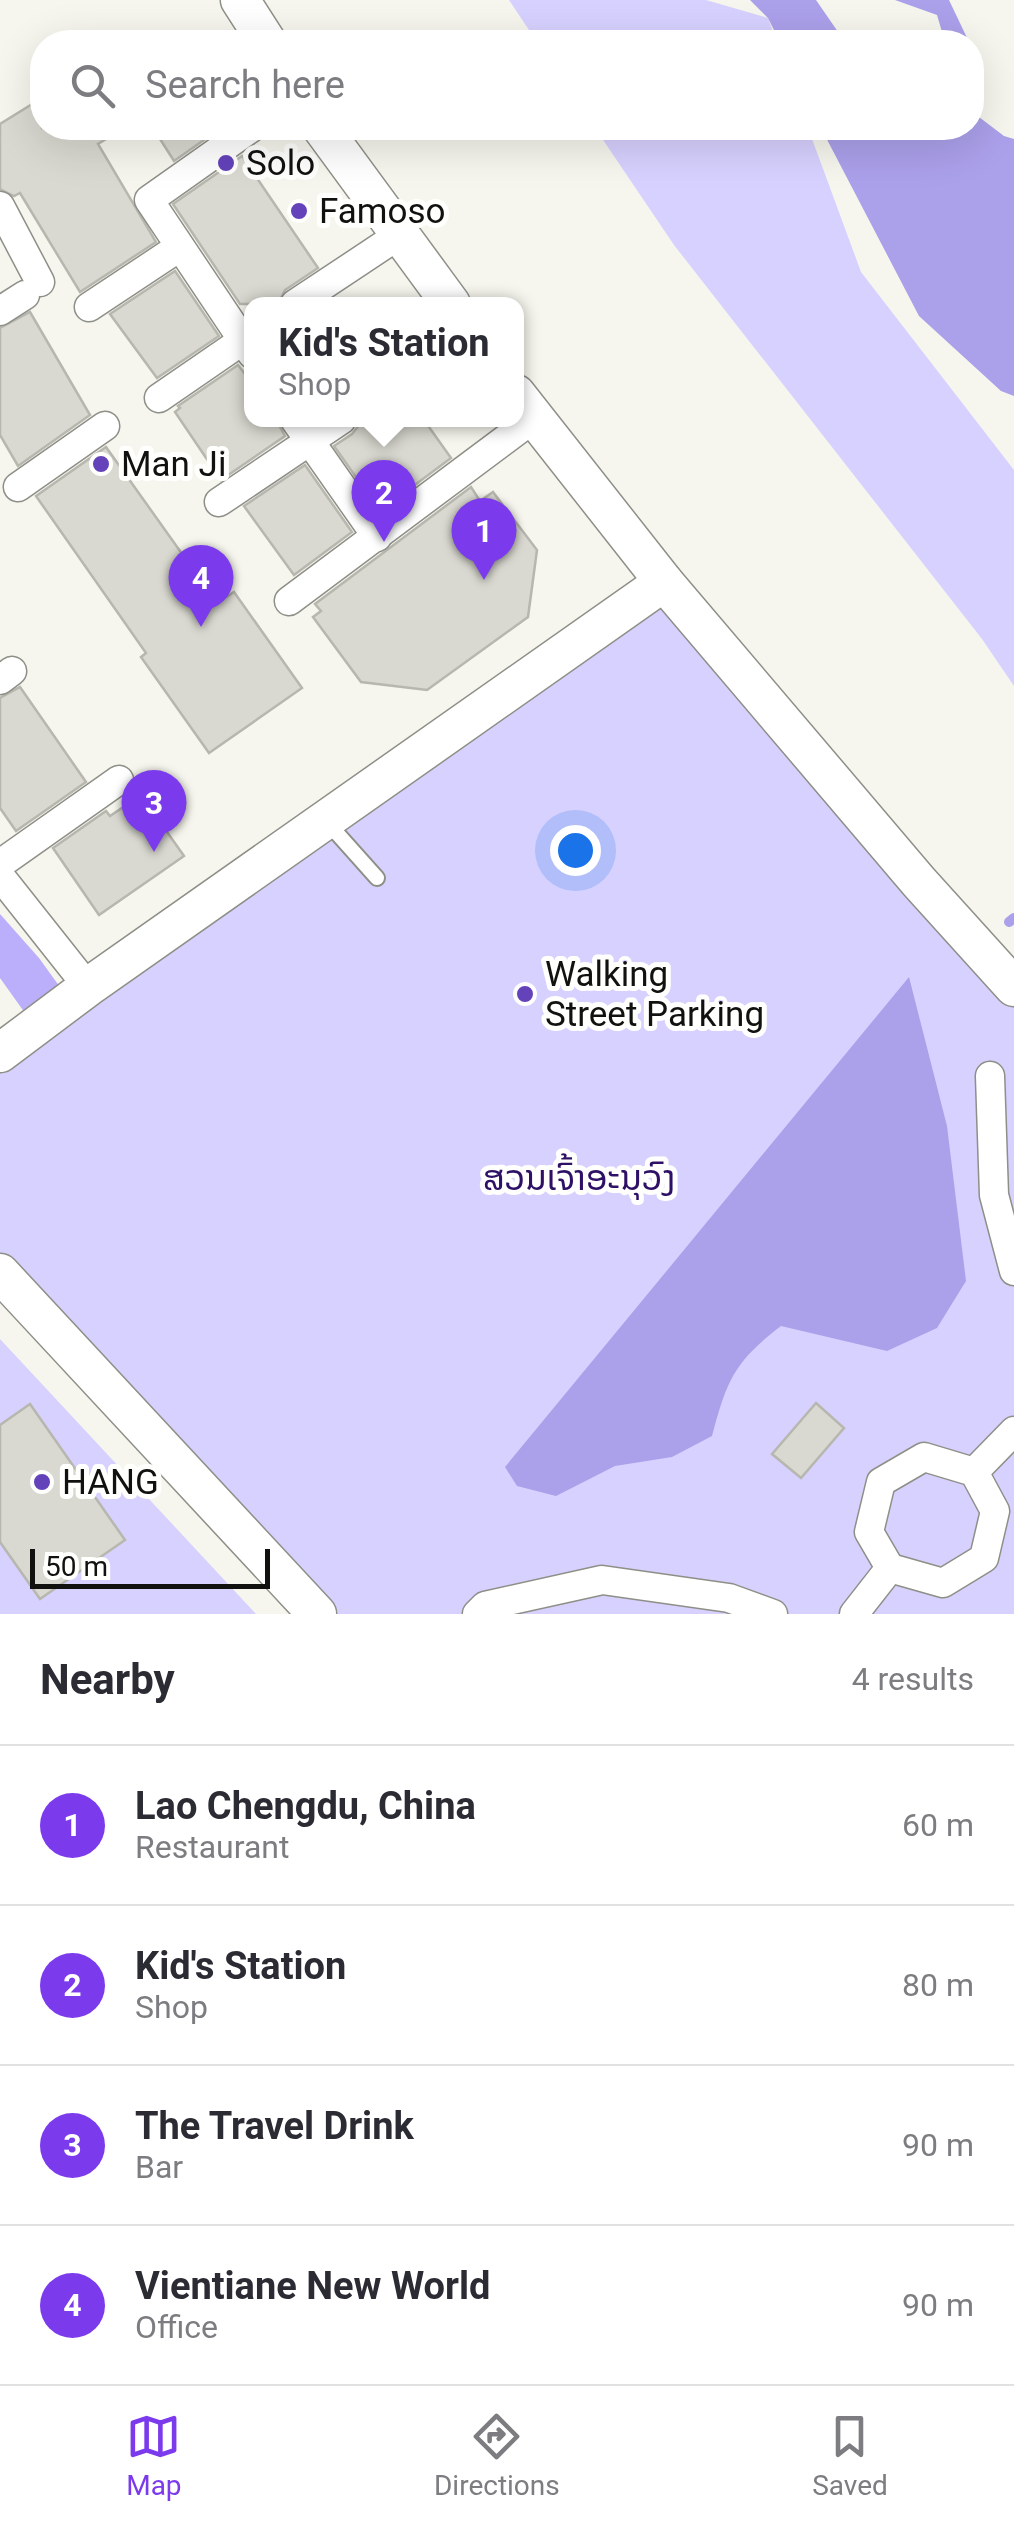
<!DOCTYPE html>
<html lang="en">
<head>
<meta charset="utf-8">
<style>
	:root { --surface:#fff; --page:#f7f7f7; --text:#2b2b33; --muted:#7c7c81; --line:#e1e1e2; --accent:#7c3aed }
	body { margin:0; font-family:Roboto,"Noto Sans Lao",sans-serif; background:var(--page); color:var(--text) }
	.scale { position:absolute; left:30px; bottom:25px; width:240px; box-sizing:border-box; padding-left:10px; border:5px solid #11120f; border-top:0; font-size:28px; line-height:35px; white-space:nowrap; color:#11120f; -webkit-text-stroke:8px #fffffe; paint-order:stroke }
	.you { position:absolute; left:575px; top:850px; width:35px; height:35px; margin:-25px; border:8px solid #fff; border-radius:50%; background:#1a73e8; box-shadow:0 0 0 15px #1a73e833 }
	.badge { display:grid; place-items:center; width:65px; height:65px; border-radius:50%; background:var(--accent); color:#fff; font-size:32px; font-weight:700 }
	.pin { position:absolute; translate:-50% -82px; filter:drop-shadow(0 2px 5px #0008) }
	.pin::after { content:''; position:absolute; top:52px; width:35px; height:30px; background:inherit; clip-path:polygon(0 0,100% 0,50% 100%) }
	.popup { position:absolute; left:244px; top:297px; width:280px; height:130px; box-sizing:border-box; display:grid; place-content:center; border-radius:20px; background:var(--surface); filter:drop-shadow(0 2px 8px #0005); font-size:32px; white-space:nowrap; color:var(--muted) }
	.popup b { font-size:38px; color:var(--text) }
	.popup::after { content:''; position:absolute; left:50%; top:100%; margin-left:-20px; border:20px solid transparent; border-top-color:var(--surface) }
	.list { margin:0; padding:0; list-style:none }
	h2 { display:flex; justify-content:space-between; align-items:center; height:130px; margin:0; padding:0 40px; font-size:42px }
	h2 small { font-size:32px; font-weight:400; color:var(--muted) }
	.list li { display:grid; grid-template-columns:65px 1fr auto; gap:30px; align-items:center; box-sizing:border-box; height:160px; padding:0 40px; border-top:2px solid var(--line) }
	.list b { display:block; font-size:38px; white-space:nowrap }
	.list p { margin:0; font-size:32px; white-space:nowrap; color:var(--muted) }
	.list em { font-size:32px; font-style:normal; color:var(--muted) }
	.icon { flex:none; width:55px; height:55px; fill:none; stroke:currentColor; stroke-width:2; stroke-linecap:round; stroke-linejoin:round }
	.map { position:relative; flex:none; width:1014px; height:1614px; overflow:hidden }
	.search { position:absolute; background:var(--surface); box-shadow:0 10px 40px #0002; left:30px; right:30px; top:30px; height:110px; display:flex; align-items:center; gap:25px; box-sizing:border-box; padding:0 35px; border-radius:40px; color:var(--muted); font-size:38px }
	.sheet { height:770px; background:var(--surface) }
	nav { display:flex; justify-content:space-around; align-items:center; box-sizing:border-box; height:140px; border-top:2px solid var(--line); background:var(--surface); font-size:28px; color:var(--muted) }
	nav a { display:grid; justify-items:center; gap:5px }
	nav .on { color:var(--accent) }
	.map>svg:first-child { display:block }
	.green { fill:#d7d1ff }
	.forest { fill:#bbaffb }
	.water { fill:#aba0ea }
	.lines { fill:none; stroke-linecap:round; stroke-linejoin:round }
	.stream { stroke:#aba0ea; stroke-width:10 }
	.building { fill:#d9d9d1; stroke:#b7b7af; stroke-width:2.5 }
	.lane-casing { stroke:#8e8f87; stroke-width:18 }
	.street-casing { stroke:#8e8f87; stroke-width:31 }
	.secondary-casing { stroke:#8e8f87; stroke-width:41 }
	.lane { stroke:#fff; stroke-width:14 }
	.street { stroke:#fff; stroke-width:28 }
	.secondary { stroke:#fff; stroke-width:38 }
	.poi-dot { fill:#6342ba; stroke:#fffffe; stroke-width:4 }
	.labels { text-anchor:middle; dominant-baseline:central; stroke-width:10; stroke-linejoin:round; paint-order:stroke }
	.poi-label { font-size:35px; fill:#11120f; stroke:#fffffe; text-anchor:start }
	.park-label { font-size:35px; fill:#2e1066; stroke:#fffffe }
</style>
</head>
<body>
<div class="map">
<svg width="1014" height="1614" viewBox="0 0 1014 1614">
	<rect width="100%" height="100%" fill="#f6f6ee"/>
	<g class="green">
		<polygon points="509,0 706,0 768,18 777,42 537,42"/>
		<polygon points="595,128 808,128 861,272 1014,470 1014,686 982,639 674,245"/>
		<polygon points="664,582 1014,987 1014,1614 317,1614 0,1273 0,1053"/>
		<polygon points="0,1339 256,1614 0,1614"/>
	</g>
	<polygon class="forest" points="0,914 39,958 70,1001 35,1027 0,978"/>
	<g class="water">
		<polygon points="750,0 816,0 845,42 780,42 768,18"/>
		<polygon points="895,0 949,0 969,42 945,42 937,15"/>
		<polygon points="972,48 978,61 975,114 1004,136 1014,139 1014,396 1001,391 919,316 821,128 972,128"/>
		<path d="M909 977 947 1126 966 1281 937 1328 887 1351 781 1326C734 1362 727 1380 712 1436L672 1457 615 1466 556 1496 517 1486 505 1467Z"/>
	</g>
	<g class="lines">
		<polyline class="stream" points="1009,922 1014,918"/>
	</g>
	<g class="building">
		<polygon points="42,98 42,128 124,128 98,144 156,242 80,292 20,193 14,196 0,189 0,124"/>
		<polygon points="153,128 221,128 174,161"/>
		<polygon points="242,156 318,268 285,290 278,304 240,304 173,204"/>
		<polygon points="175,271 219,336 157,378 110,314"/>
		<polygon points="30,312 90,415 18,466 0,435 0,328"/>
		<polygon points="238,365 252,383 252,420 276,420 285,436 221,480 175,412 180,408 178,406"/>
		<polygon points="363,420 424,420 451,458 380,511 334,446 352,434"/>
		<polygon points="106,447 217,603 234,592 302,688 209,753 141,657 146,653 36,496"/>
		<polygon points="305,465 352,532 294,575 244,506"/>
		<polygon points="471,487 480,501 493,492 537,550 528,617 427,690 361,682 313,617 321,611 315,604"/>
		<polygon points="20,687 86,782 16,831 0,808 0,698"/>
		<polygon points="141,795 184,856 99,915 53,848 106,811 110,816"/>
		<polygon points="816,1403 844,1428 801,1478 772,1454"/>
		<polygon points="30,1404 125,1540 40,1599 0,1542 0,1425"/>
	</g>
	<g class="lines">
		<g class="lane-casing">
			<polyline id="lane" points="327,822 377,878"/>
		</g>
		<g class="street-casing">
			<g id="street">
				<polyline points="251,128 149,200 252,354"/>
				<polyline points="0,206 40,282"/>
				<polyline points="295,304 399,235"/>
				<polyline points="89,307 178,248"/>
				<polyline points="0,311 25,295"/>
				<polyline points="159,398 252,334"/>
				<polyline points="295,420 377,537"/>
				<polyline points="18,487 105,426"/>
				<polyline points="219,502 341,420"/>
				<polyline points="289,601 534,418"/>
				<polyline points="0,680 12,671"/>
				<polyline points="0,864 119,780"/>
				<polyline points="0,876 88,987"/>
				<polyline points="990,1076 994,1195 1014,1271"/>
				<polygon points="924,1457 974,1472 995,1511 984,1558 943,1583 890,1568 869,1532 881,1482"/>
				<polyline points="974,1472 1014,1431"/>
				<polyline points="477,1614 485,1606 602,1580 729,1598 773,1614"/>
				<polyline points="854,1614 890,1568"/>
			</g>
		</g>
		<g class="secondary-casing">
			<g id="secondary">
				<polyline points="240,0 267,42"/>
				<polyline points="322,128 451,304"/>
				<polyline points="516,394 664,582 919,882 1014,987"/>
				<polyline points="0,1053 88,987 664,582"/>
				<polyline points="0,1273 317,1614"/>
			</g>
		</g>
		<use href="#lane" class="lane"/>
		<use href="#street" class="street"/>
		<use href="#secondary" class="secondary"/>
	</g>
	<g class="poi-dot">
		<circle cx="226" cy="163" r="10"/>
		<circle cx="299" cy="211" r="10"/>
		<circle cx="101" cy="464" r="10"/>
		<circle cx="525" cy="994" r="10"/>
		<circle cx="42" cy="1482" r="10"/>
	</g>
	<g class="labels">
		<g class="poi-label">
			<text x="246" y="163">Solo</text>
			<text x="319" y="211">Famoso</text>
			<text x="121" y="464">Man Ji</text>
			<text x="545" y="974">Walking<tspan x="545" dy="40">Street Parking</tspan></text>
			<text x="62" y="1482">HANG</text>
		</g>
		<g class="park-label">
			<text x="579" y="1178">ສວນເຈົ້າອະນຸວົງ</text>
		</g>
	</g>
</svg>
<div class="scale">50 m</div>
<div class="you"></div>
<div class="pin badge" style="left:484px;top:580px">1</div>
<div class="pin badge" style="left:384px;top:542px">2</div>
<div class="popup"><b>Kid's Station</b>Shop</div>
<div class="pin badge" style="left:154px;top:852px">3</div>
<div class="pin badge" style="left:201px;top:627px">4</div>
<div class="search"><svg class="icon" aria-label="search" viewBox="0 0 24 24"><circle cx="10" cy="10" r="6"/><path d="M15 15l6 6"/></svg>Search here</div>
</div>
<section class="sheet">
<h2>Nearby<small>4 results</small></h2>
<ul class="list">
<li><span class="badge">1</span><div><b>Lao Chengdu, China</b><p>Restaurant</p></div><em>60 m</em></li>
<li><span class="badge">2</span><div><b>Kid's Station</b><p>Shop</p></div><em>80 m</em></li>
<li><span class="badge">3</span><div><b>The Travel Drink</b><p>Bar</p></div><em>90 m</em></li>
<li><span class="badge">4</span><div><b>Vientiane New World</b><p>Office</p></div><em>90 m</em></li>
</ul>
</section>
<nav>
<a class="on"><svg class="icon" aria-label="map" viewBox="0 0 24 24"><path d="M3 6l6-2 6 2 6-2v14l-6 2-6-2-6 2zM9 4v14M15 6v14"/></svg>Map</a>
<a><svg class="icon" aria-label="directions" viewBox="0 0 24 24"><path d="M12 3l9 9-9 9-9-9zM9 14v-3h6M13 9l2 2-2 2"/></svg>Directions</a>
<a><svg class="icon" aria-label="saved" viewBox="0 0 24 24"><path d="M7 4h10v16l-5-4-5 4z"/></svg>Saved</a>
</nav>
</body>
</html>
